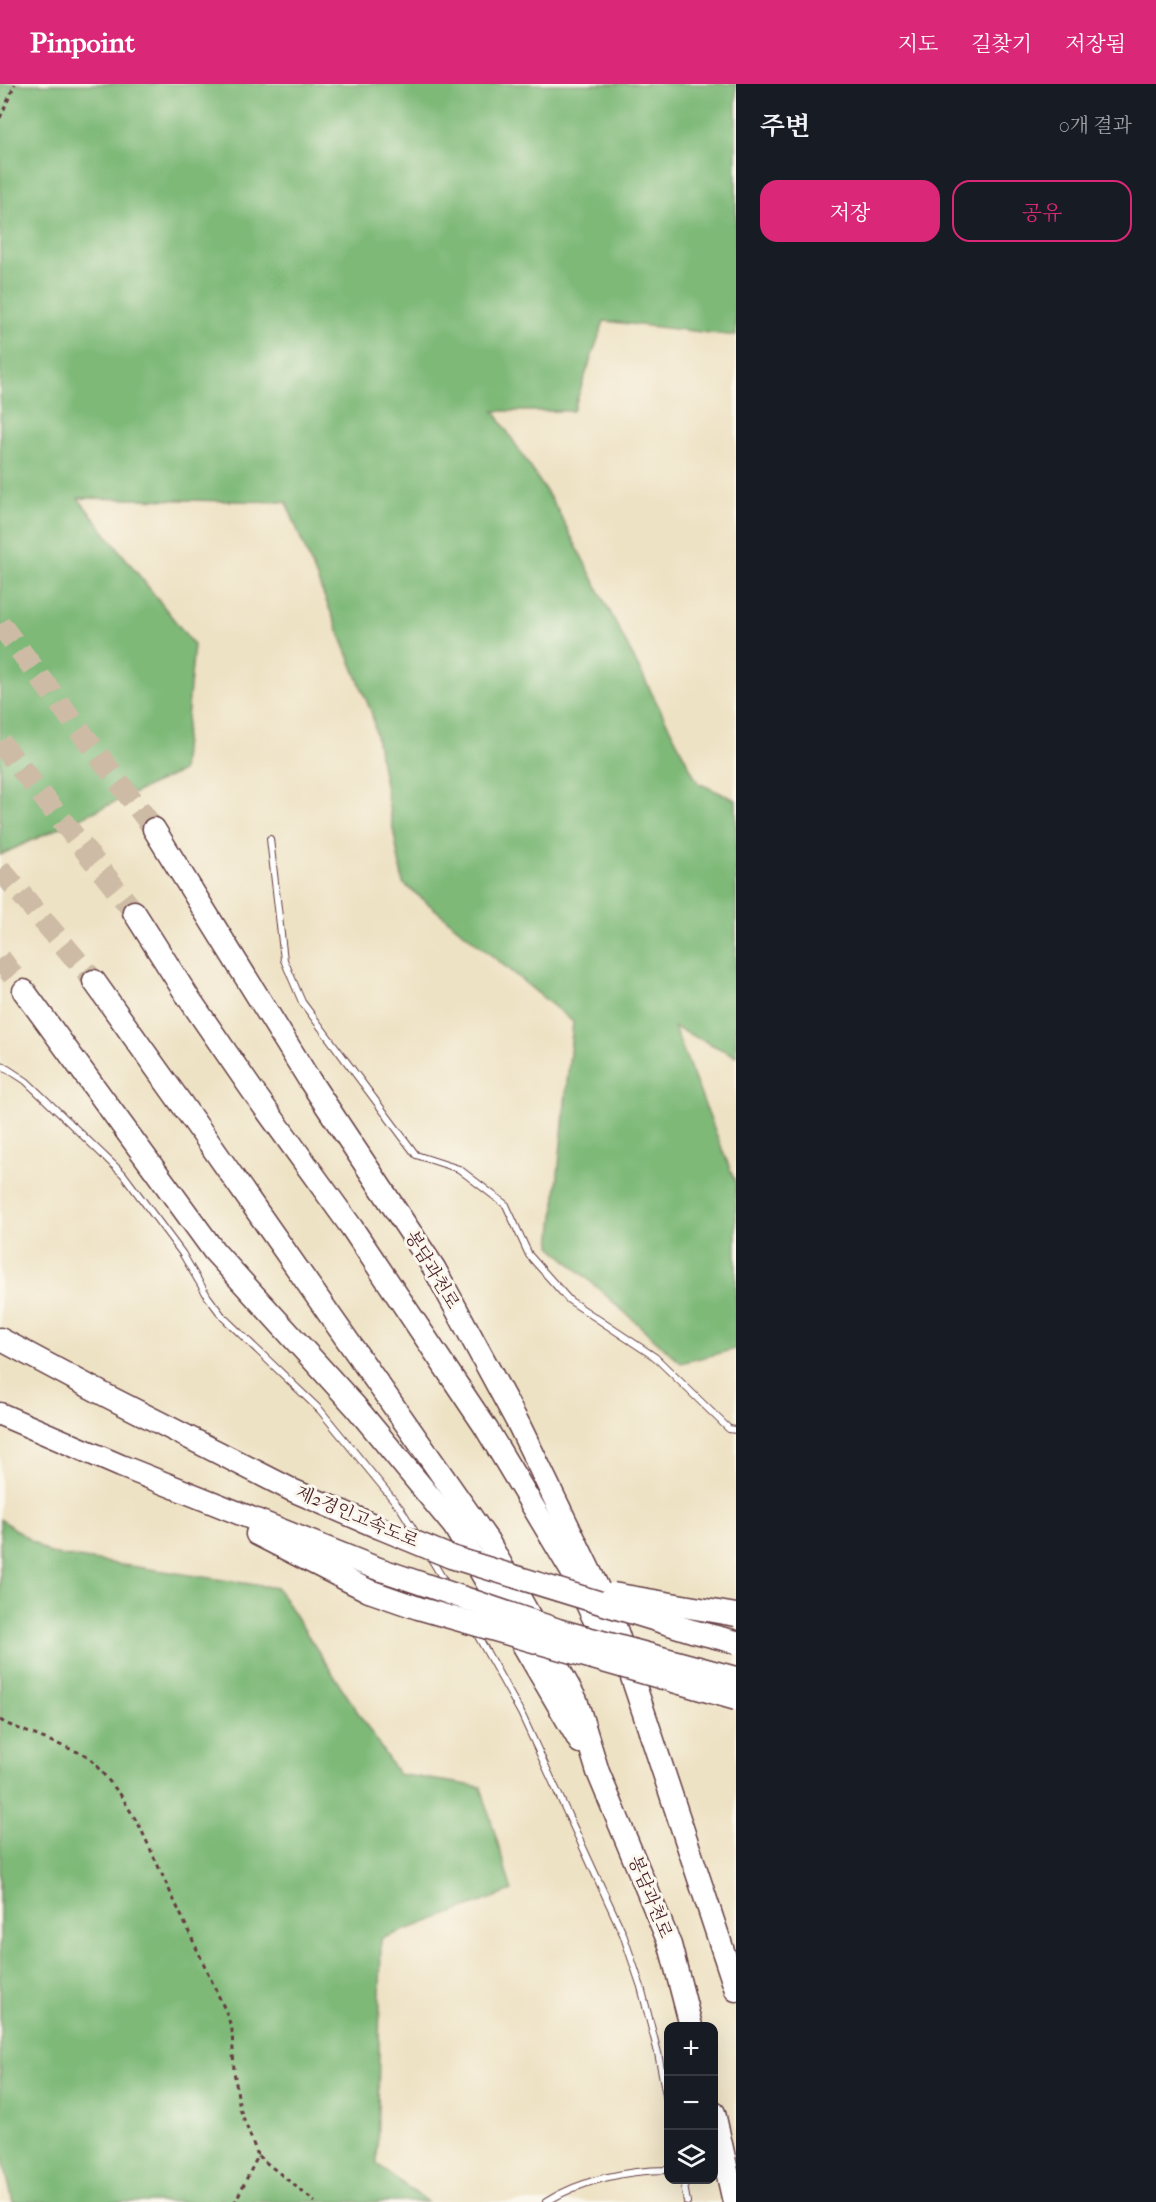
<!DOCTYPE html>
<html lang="ko">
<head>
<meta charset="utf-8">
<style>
	:root { --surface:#171b24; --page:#242831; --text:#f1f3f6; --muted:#9ea1a6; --line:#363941; --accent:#db2777 }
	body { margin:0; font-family:"IM FELL French Canon","Noto Serif KR",serif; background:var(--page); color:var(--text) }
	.controls { position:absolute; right:18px; bottom:18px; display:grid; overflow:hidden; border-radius:12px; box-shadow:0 6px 24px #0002 }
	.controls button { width:54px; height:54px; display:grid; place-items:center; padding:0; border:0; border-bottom:2px solid var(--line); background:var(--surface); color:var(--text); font:30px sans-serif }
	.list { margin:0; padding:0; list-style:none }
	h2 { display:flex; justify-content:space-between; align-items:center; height:78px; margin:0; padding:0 24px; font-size:26px }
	h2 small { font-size:20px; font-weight:400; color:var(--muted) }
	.actions { display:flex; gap:12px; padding:18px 24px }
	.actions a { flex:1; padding:14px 0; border:2px solid var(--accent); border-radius:18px; text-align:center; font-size:21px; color:var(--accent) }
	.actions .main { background:var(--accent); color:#fff }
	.icon { flex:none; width:33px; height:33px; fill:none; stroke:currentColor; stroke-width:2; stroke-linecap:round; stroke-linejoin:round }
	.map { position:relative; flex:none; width:736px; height:2118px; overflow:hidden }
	header { display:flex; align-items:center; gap:36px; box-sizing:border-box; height:84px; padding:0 30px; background:var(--accent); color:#fff }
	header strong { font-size:28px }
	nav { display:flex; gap:33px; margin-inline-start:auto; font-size:21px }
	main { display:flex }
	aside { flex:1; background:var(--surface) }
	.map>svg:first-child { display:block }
	.forest { fill:#7eb978; stroke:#646c52; stroke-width:1.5 }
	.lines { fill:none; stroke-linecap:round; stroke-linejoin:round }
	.highway-tunnel { stroke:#cdbba5; stroke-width:22; stroke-dasharray:22 11; stroke-linecap:butt }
	.lane-casing { stroke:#633c42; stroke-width:8 }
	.highway-casing { stroke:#633c42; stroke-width:25 }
	.path { stroke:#633c42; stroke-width:3; stroke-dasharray:4.5 4.5; stroke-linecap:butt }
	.lane { stroke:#fff; stroke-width:6 }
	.highway { stroke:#fff; stroke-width:22 }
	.highway-bridge-casing { stroke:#633c42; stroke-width:25; stroke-linecap:butt }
	.highway-bridge { stroke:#fff; stroke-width:22 }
	.labels { text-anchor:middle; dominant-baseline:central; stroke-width:6; stroke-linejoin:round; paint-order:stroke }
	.street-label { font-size:18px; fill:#4a1f2b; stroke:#fbf7ec }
</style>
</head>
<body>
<header>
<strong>Pinpoint</strong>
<nav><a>지도</a><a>길찾기</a><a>저장됨</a></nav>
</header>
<main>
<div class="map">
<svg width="736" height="2118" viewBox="0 0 736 2118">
	<rect width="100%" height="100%" fill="#fbf7ec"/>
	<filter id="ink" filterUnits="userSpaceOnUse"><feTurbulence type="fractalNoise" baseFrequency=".0167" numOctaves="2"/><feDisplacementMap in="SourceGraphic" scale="12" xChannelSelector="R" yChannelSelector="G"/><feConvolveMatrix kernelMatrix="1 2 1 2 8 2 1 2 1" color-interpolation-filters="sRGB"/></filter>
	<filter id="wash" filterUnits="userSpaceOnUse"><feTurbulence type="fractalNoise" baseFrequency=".008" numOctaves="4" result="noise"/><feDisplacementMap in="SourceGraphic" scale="24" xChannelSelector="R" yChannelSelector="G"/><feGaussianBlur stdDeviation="1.35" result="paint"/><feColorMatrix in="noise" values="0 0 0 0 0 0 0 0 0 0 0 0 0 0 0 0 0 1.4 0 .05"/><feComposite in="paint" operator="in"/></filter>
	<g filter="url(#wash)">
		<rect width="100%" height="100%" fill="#eee2c4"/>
		<g class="forest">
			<polygon points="0,0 736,0 736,252 604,237 573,327 494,327 556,423 698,699 736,716 736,972 674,943 736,1100 736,1265 681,1279 551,1162 573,938 403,799 372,630 286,418 78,414 194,561 182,687 0,771"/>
			<polygon points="0,1435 51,1470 277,1504 398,1690 481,1703 512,1807 381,1855 377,2080 427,2118 230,2118 221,2115 219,2118 13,2118 0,2063"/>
		</g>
	</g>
	<g filter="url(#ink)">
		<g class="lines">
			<g class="highway-tunnel">
				<polyline points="0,540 154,745"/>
				<polyline points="0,658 134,828"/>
				<polyline points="0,785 94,897"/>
				<polyline points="0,874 24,907"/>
			</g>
			<g class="lane-casing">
				<g id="lane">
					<polyline points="270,755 284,876 302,918 416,1071 459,1085 506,1121 529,1171 569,1216 655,1273 729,1345 736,1346"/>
					<polyline points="0,980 26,997 123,1090 182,1169 208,1213 223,1233 320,1326 401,1425 417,1451"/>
					<polyline points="430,1473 446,1500"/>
					<polyline points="475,1547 521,1629 623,1850 641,1903 658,1969 668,2022"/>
					<polyline points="683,2096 687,2118"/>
					<path d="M546 2118C581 2096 627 2086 668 2086"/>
				</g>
			</g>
			<g class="highway-casing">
				<g id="highway">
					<polyline points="154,745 310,997 434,1184 519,1341 612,1533 736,1906"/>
					<polyline points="134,828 186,910 252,1006 352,1144 486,1344 571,1486 612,1573"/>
					<polyline points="94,897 203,1050 488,1457 576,1616 598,1688 670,1861 691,1942"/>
					<polyline points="24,907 214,1167 355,1322 454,1442 580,1658"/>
					<polyline points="0,1255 105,1311 292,1406 378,1443"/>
					<polyline points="0,1330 121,1382 376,1484"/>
					<polyline points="257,1450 369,1507"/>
					<polyline points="714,2029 734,2118"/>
				</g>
			</g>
			<g class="path">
				<polyline points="0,34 15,0"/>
				<polyline points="0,1636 7,1640 88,1672 120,1710 140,1743 227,1930 232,1946 234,1987 240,2025 258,2072 235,2118"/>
				<polyline points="258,2072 315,2118"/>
			</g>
			<use href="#lane" class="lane"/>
			<use href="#highway" class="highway"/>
			<g class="highway-bridge-casing">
				<g id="highway-bridge">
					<polyline points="378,1443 451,1473 692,1547 736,1558"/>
					<polyline points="376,1484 558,1546 736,1594"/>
					<polyline points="369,1507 418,1524 736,1615"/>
					<polyline points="613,1510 736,1531"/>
				</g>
			</g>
			<use href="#highway-bridge" class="highway-bridge"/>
		</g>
	</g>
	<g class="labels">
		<g class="street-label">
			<text transform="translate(432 1186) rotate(59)">봉담과천로</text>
			<text transform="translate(357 1433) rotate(23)">제2경인고속도로</text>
			<text transform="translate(650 1813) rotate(68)">봉담과천로</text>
		</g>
	</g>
</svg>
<div class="controls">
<button>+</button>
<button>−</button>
<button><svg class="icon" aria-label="layers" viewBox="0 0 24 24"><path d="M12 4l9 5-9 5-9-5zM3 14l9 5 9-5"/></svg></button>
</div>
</div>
<aside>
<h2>주변<small>0개 결과</small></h2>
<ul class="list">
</ul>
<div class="actions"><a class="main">저장</a><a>공유</a></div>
</aside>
</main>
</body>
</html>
